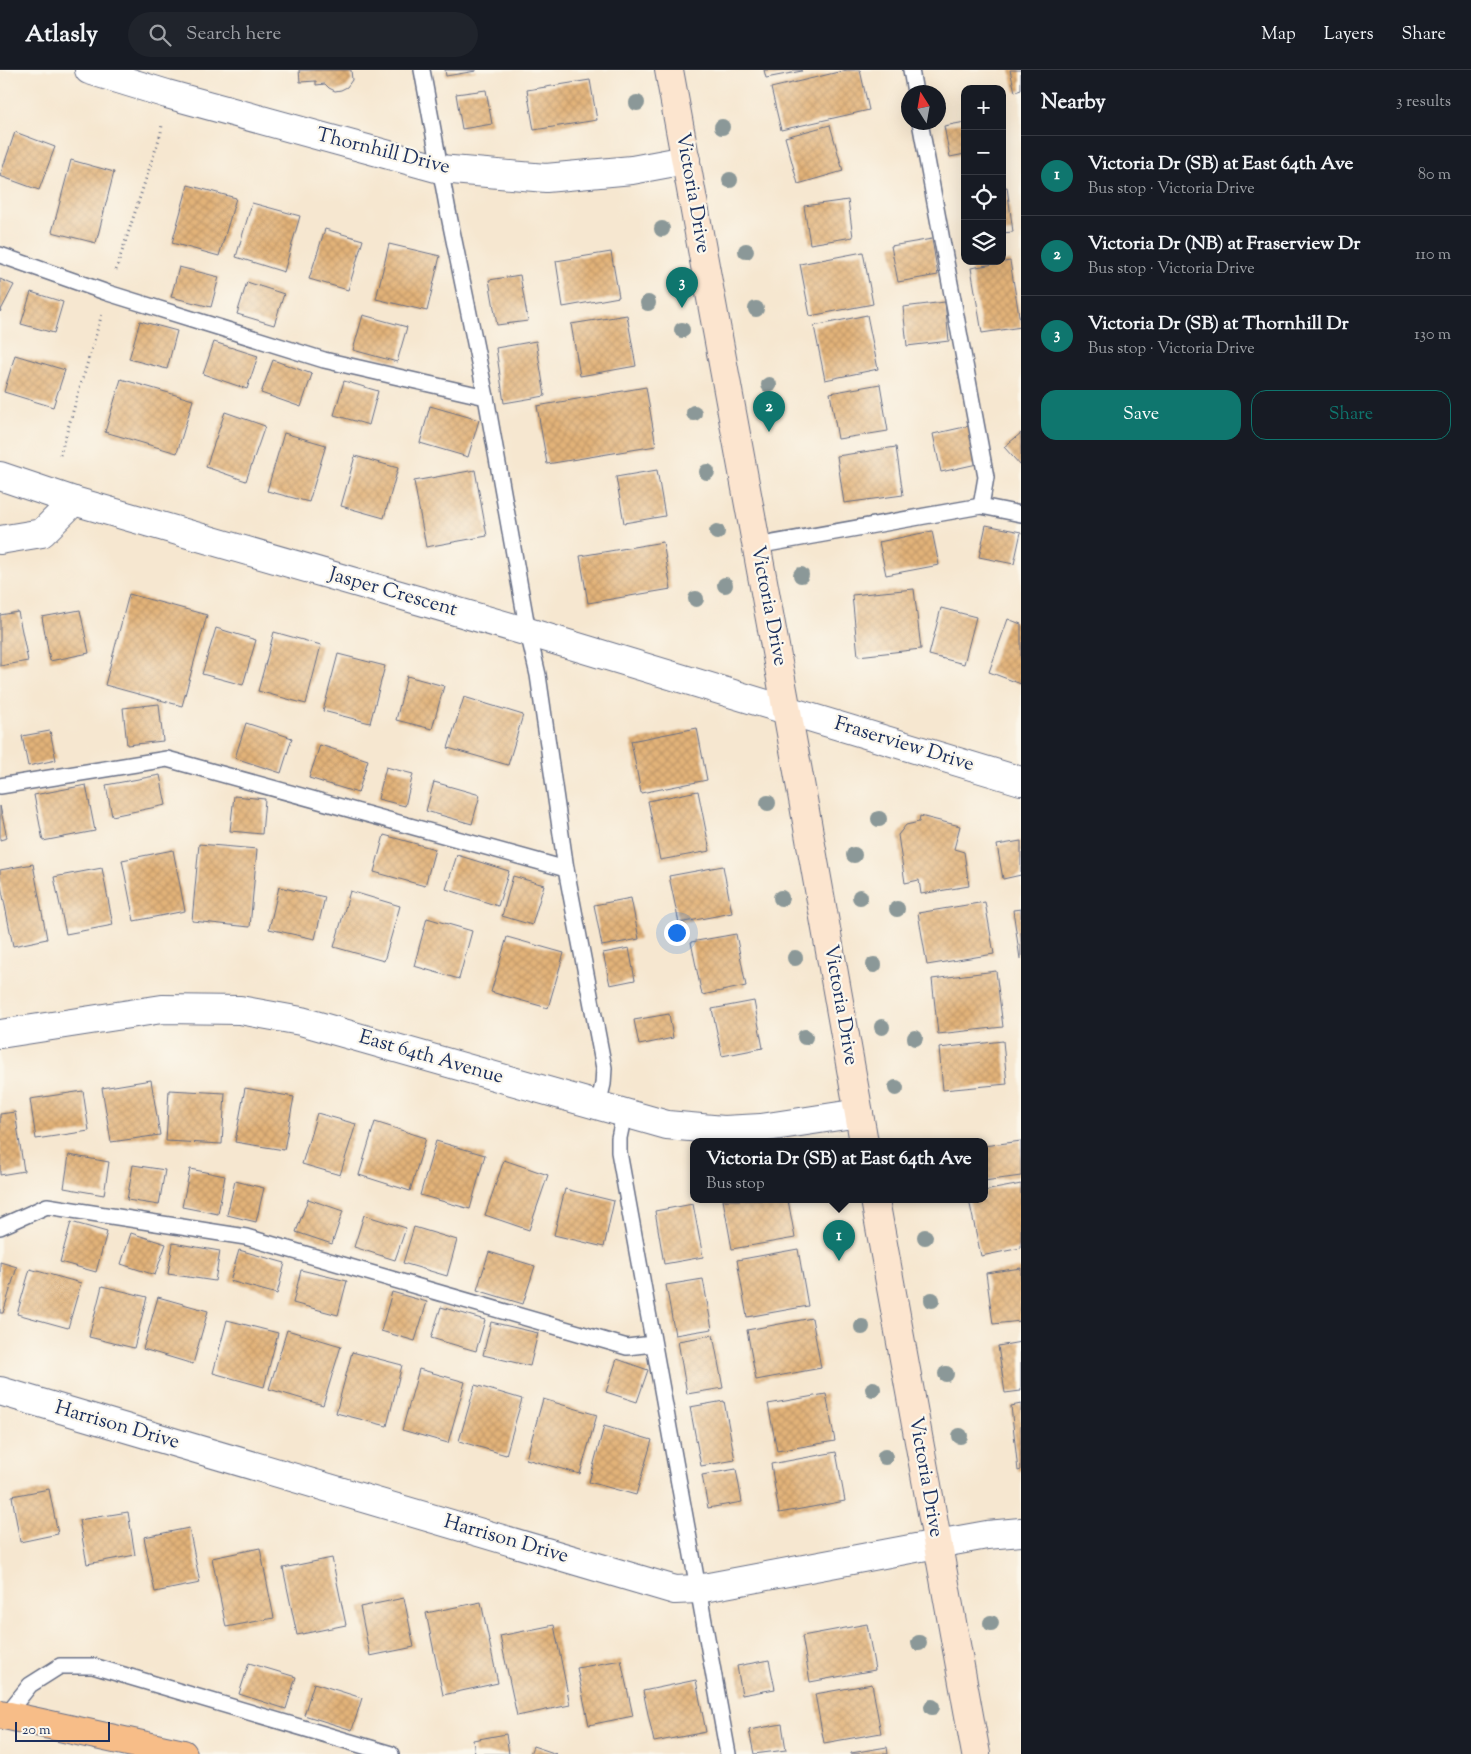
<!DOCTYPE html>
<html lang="en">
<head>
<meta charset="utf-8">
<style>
	:root { --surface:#171b24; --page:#20242c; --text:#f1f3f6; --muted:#9ea1a6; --line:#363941; --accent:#0f766e }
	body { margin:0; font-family:"Sorts Mill Goudy",serif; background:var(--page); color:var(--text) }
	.controls { position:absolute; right:15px; top:15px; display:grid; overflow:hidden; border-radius:10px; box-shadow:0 5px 20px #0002 }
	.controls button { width:45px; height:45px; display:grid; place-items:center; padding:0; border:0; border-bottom:1px solid var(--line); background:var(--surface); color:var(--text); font:25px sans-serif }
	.compass { position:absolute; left:901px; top:15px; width:45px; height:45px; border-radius:50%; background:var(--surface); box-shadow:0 5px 20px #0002; rotate:349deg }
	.scale { position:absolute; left:15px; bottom:12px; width:95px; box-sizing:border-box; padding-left:5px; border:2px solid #1b2f5e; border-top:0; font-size:14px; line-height:18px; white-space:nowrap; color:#1b2f5e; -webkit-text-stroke:4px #fbf7ec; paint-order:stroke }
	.you { position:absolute; left:676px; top:862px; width:18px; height:18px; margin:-12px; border:4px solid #fff; border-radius:50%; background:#1a73e8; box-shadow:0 0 0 8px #1a73e833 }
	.badge { display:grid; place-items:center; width:32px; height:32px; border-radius:50%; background:var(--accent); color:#fff; font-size:16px; font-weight:700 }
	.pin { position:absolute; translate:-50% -41px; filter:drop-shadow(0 1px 2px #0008) }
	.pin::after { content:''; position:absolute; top:26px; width:18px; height:15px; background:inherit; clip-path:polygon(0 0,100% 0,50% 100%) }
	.popup { position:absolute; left:690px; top:1068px; width:298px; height:65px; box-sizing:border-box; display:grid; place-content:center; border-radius:10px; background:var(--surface); filter:drop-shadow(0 1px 4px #0005); font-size:16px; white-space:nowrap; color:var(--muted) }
	.popup b { font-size:19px; color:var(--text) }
	.popup::after { content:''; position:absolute; left:50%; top:100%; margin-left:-10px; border:10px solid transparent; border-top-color:var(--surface) }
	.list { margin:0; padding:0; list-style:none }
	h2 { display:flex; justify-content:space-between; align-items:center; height:65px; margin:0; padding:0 20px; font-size:21px }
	h2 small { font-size:16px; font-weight:400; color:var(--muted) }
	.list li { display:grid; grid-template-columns:32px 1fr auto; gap:15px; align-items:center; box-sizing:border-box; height:80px; padding:0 20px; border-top:1px solid var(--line) }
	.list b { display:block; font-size:19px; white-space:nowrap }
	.list p { margin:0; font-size:16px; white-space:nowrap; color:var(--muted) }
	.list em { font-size:16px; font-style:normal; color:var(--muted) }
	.actions { display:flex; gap:10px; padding:15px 20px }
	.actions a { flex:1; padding:11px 0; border:1px solid var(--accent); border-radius:15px; text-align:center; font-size:18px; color:var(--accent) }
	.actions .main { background:var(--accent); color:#fff }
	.icon { flex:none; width:28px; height:28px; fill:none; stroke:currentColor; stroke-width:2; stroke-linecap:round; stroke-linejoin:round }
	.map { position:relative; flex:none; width:1021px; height:1684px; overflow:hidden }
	header { display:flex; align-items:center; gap:30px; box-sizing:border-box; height:70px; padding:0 25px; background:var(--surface); border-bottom:1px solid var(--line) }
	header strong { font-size:24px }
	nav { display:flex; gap:28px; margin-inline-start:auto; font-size:18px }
	.search { width:350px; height:45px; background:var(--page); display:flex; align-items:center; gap:12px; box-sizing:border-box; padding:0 18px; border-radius:28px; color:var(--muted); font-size:19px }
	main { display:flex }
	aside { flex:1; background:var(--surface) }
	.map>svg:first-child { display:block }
	.building { fill:url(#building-cross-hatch) }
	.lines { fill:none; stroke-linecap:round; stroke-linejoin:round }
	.lane-casing { stroke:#686f86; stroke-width:18 }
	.street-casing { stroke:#686f86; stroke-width:30 }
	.secondary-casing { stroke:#686f86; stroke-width:30 }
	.primary-casing { stroke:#686f86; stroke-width:30 }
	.path { stroke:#686f86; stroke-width:3; stroke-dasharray:1 4; stroke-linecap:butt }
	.lane { stroke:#fff; stroke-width:15 }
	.street { stroke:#fff; stroke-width:28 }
	.secondary { stroke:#fce5cf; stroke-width:28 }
	.primary { stroke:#f7bd88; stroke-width:28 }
	.tree { fill:#8b9898 }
	.labels { text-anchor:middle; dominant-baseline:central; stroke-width:4.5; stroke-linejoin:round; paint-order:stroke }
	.street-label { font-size:20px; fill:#1b2f5e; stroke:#fbf7ec }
</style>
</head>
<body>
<header>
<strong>Atlasly</strong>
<div class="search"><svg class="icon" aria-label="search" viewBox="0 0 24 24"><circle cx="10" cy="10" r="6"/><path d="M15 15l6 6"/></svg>Search here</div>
<nav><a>Map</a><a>Layers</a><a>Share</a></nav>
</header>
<main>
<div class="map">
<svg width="1021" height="1684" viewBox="0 0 1021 1684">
	<defs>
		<pattern id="building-cross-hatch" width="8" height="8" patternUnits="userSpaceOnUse" patternTransform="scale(1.25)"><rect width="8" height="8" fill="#e2b278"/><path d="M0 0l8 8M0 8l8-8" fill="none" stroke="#c1996a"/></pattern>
	</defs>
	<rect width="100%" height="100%" fill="#fbf7ec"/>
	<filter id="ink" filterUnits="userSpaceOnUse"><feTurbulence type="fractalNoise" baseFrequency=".02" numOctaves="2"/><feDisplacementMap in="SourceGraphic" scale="10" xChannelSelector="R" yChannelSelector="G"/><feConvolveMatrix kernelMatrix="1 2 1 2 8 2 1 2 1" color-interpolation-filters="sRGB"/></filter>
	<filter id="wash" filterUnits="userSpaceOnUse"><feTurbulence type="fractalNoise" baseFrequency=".0096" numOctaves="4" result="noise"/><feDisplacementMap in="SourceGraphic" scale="20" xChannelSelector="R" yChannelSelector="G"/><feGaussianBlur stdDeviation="1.12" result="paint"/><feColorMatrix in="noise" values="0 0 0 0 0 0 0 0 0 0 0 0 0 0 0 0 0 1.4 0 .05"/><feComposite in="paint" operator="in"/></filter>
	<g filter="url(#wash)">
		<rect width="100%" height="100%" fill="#f6e7d0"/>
		<g id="blocks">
			<g class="building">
				<polygon points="299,0 351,0 352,10 347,17 341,20 335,21 329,18 325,14 316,15 316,11 300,12"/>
				<polygon points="445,0 476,0 476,1 446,6"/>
				<polygon points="764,0 801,0 802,1 766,8"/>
				<polygon points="847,0 860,0 869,40 781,60 771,18"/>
				<polygon points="1010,0 1021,0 1021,20 1015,22"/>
				<polygon points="590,10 597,50 534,60 527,20"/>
				<polygon points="486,20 492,54 462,59 456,24"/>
				<polygon points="965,52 965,84 950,87 944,56"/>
				<polygon points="830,55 843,101 798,114 785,67"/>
				<polygon points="15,62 55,77 39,120 0,106"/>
				<polygon points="71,90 114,102 96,173 52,162"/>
				<polygon points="188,115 236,128 219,186 172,173"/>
				<polygon points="1007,117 1013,162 1002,163 1002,118"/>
				<polygon points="848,130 853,167 810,174 804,136"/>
				<polygon points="252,133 300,146 284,202 236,187"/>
				<polygon points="325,159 363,170 348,220 309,209"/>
				<polygon points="932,169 938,205 898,212 891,176"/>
				<polygon points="389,174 440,186 427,241 376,229"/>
				<polygon points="611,182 619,227 563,237 556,191"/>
				<polygon points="863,182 873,234 810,246 800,194"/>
				<polygon points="1010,191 1021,257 982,263 971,198"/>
				<polygon points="179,197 219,207 211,237 171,227"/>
				<polygon points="520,205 528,251 497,255 489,210"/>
				<polygon points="0,209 14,215 0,242"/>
				<polygon points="247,212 284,224 274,255 237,244"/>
				<polygon points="31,222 63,232 54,263 21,254"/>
				<polygon points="945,232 949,271 907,276 903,237"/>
				<polygon points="363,245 407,257 397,292 353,280"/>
				<polygon points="627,245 636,296 580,306 571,254"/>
				<polygon points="867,245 878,299 825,310 814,256"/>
				<polygon points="140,251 177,261 167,299 129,289"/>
				<polygon points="536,271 545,326 504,333 496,278"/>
				<polygon points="214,272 258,286 247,319 203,304"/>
				<polygon points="15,285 65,300 53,337 4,322"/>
				<polygon points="273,290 312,304 301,337 261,323"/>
				<polygon points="121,309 193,330 177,383 105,362"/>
				<polygon points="344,311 378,321 369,355 334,345"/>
				<polygon points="880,314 888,361 838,369 830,323"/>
				<polygon points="646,317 656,376 547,394 537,336"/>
				<polygon points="430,336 479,350 468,387 420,373"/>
				<polygon points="225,342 265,356 246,411 206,397"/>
				<polygon points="969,356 977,394 941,402 933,364"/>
				<polygon points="284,363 326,375 309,432 267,421"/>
				<polygon points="1021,363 1021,396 1004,377"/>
				<polygon points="896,377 903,425 844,433 837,386"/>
				<polygon points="355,386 398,398 384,448 341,436"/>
				<polygon points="475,400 487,466 426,477 414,411"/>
				<polygon points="657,400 665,446 624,453 616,407"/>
				<polygon points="986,455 1021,462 1014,494 979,487"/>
				<polygon points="932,461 939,495 886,505 879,472"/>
				<polygon points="663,472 671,519 588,533 580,486"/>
				<polygon points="914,519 921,579 858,586 852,525"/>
				<polygon points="129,524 207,545 182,636 105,615"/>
				<polygon points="941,538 976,547 964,594 929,585"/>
				<polygon points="80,540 89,583 50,591 42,547"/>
				<polygon points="18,542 28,591 0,596 0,545"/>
				<polygon points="1008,549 1021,554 1021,614 989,602"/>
				<polygon points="216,558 256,570 243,615 202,604"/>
				<polygon points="274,562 321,575 306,634 258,621"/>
				<polygon points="338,584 385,596 370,653 323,641"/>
				<polygon points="407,606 444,616 432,659 396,650"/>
				<polygon points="464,627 523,645 508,695 448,678"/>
				<polygon points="159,634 163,671 127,675 123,638"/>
				<polygon points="246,653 292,668 281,703 235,688"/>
				<polygon points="697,658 707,710 641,723 631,671"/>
				<polygon points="50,661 56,690 28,696 22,666"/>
				<polygon points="320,675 368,690 358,723 309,708"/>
				<polygon points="386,697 413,704 405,736 378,729"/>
				<polygon points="160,705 166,735 112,746 106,715"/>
				<polygon points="434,712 480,725 472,754 426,741"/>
				<polygon points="86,715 95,761 43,771 34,725"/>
				<polygon points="698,721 710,781 660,790 648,731"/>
				<polygon points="234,726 265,729 262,764 230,761"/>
				<polygon points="0,736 7,768 0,770"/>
				<polygon points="920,746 960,756 954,779 964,782 969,816 921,824 919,810 905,813 898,765 906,755 919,752"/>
				<polygon points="384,765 435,779 425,816 374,802"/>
				<polygon points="1021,771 1021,805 1003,809 997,775"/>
				<polygon points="199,774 257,779 250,857 192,851"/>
				<polygon points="173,780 185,841 134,851 122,790"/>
				<polygon points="457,785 509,801 498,836 446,819"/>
				<polygon points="33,794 47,869 13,876 0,811 0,800"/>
				<polygon points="723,796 732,843 679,853 669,806"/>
				<polygon points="102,798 113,855 66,864 54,807"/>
				<polygon points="513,806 544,815 532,855 502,846"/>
				<polygon points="279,817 325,827 315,869 269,859"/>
				<polygon points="350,821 400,836 384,891 334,877"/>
				<polygon points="631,828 639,869 602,876 594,835"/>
				<polygon points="985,832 994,884 927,895 918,843"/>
				<polygon points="1021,839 1021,889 1020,889 1013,840"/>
				<polygon points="427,848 472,861 459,909 414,896"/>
				<polygon points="736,864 746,916 702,925 691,872"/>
				<polygon points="507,867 564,883 548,938 491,922"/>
				<polygon points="629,878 635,910 610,915 603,883"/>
				<polygon points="996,901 1003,957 938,964 932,909"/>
				<polygon points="754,931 763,978 722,986 712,939"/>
				<polygon points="669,944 673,968 639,975 634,950"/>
				<polygon points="1003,971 1007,1014 943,1020 939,978"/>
				<polygon points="151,1010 160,1065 111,1072 102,1018"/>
				<polygon points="245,1018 294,1027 284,1080 235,1072"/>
				<polygon points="169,1020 225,1023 222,1074 166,1071"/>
				<polygon points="83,1021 89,1061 36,1069 30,1029"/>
				<polygon points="15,1042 24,1101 0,1105 0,1044"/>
				<polygon points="317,1043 356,1054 340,1105 302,1094"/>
				<polygon points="375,1052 426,1068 410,1121 359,1105"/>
				<polygon points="436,1071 485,1085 470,1139 420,1125"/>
				<polygon points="1021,1071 1021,1106 984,1111 984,1076"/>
				<polygon points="69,1085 109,1092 104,1125 64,1118"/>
				<polygon points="504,1090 548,1105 529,1160 485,1145"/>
				<polygon points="133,1095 165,1100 159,1135 127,1130"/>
				<polygon points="190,1099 225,1106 218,1144 182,1137"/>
				<polygon points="235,1111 264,1118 256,1152 227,1145"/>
				<polygon points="1021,1114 1021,1178 981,1186 969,1130 984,1130 984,1121"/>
				<polygon points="565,1119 614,1131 604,1177 554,1165"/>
				<polygon points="308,1129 343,1141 332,1174 296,1162"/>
				<polygon points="723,1130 788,1130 795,1168 732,1179"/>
				<polygon points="693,1134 703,1187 664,1194 655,1141"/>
				<polygon points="364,1145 406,1158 395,1190 354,1177"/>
				<polygon points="71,1152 107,1162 96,1202 60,1192"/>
				<polygon points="414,1157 457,1170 447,1206 403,1193"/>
				<polygon points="131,1163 166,1174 155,1205 121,1194"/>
				<polygon points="173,1173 220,1181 215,1211 168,1204"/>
				<polygon points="798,1179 808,1236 747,1247 737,1190"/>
				<polygon points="239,1180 285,1193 277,1224 230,1211"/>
				<polygon points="489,1182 535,1196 523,1234 477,1220"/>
				<polygon points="0,1192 17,1197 3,1243 0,1243"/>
				<polygon points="1021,1198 1021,1251 993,1254 986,1203"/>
				<polygon points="30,1199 81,1213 68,1258 17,1244"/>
				<polygon points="301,1200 347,1211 338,1245 293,1233"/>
				<polygon points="703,1209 712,1259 675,1265 666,1215"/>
				<polygon points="102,1216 147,1227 134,1278 89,1267"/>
				<polygon points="392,1222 427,1232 415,1271 381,1261"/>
				<polygon points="158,1227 208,1241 193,1294 143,1279"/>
				<polygon points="441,1237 485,1250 476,1281 431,1268"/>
				<polygon points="812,1248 821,1298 756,1310 747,1260"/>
				<polygon points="227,1250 278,1263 264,1317 213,1303"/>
				<polygon points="491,1252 538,1263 530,1296 483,1285"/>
				<polygon points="287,1260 341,1276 323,1335 269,1319"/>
				<polygon points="713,1265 723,1318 687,1324 678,1271"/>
				<polygon points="1021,1272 1021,1321 1005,1323 998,1276"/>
				<polygon points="352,1282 402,1295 387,1356 336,1343"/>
				<polygon points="617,1289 648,1300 637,1332 606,1322"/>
				<polygon points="419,1299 465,1312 448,1373 402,1360"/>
				<polygon points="475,1315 522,1329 506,1385 459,1371"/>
				<polygon points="826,1324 835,1371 777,1381 768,1334"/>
				<polygon points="543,1329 597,1345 580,1404 526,1389"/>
				<polygon points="724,1331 735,1390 701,1396 690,1337"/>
				<polygon points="1021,1334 1021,1400 1018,1401 1011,1336"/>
				<polygon points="604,1356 652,1370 636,1425 589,1412"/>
				<polygon points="836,1382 845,1431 779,1443 771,1394"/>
				<polygon points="736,1399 742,1432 708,1438 702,1405"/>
				<polygon points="49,1419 58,1464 20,1472 12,1426"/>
				<polygon points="128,1442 135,1485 87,1494 79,1450"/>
				<polygon points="189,1458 200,1513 155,1522 144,1467"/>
				<polygon points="260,1478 274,1548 226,1557 212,1488"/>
				<polygon points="332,1488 346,1555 297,1565 283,1498"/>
				<polygon points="404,1528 414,1577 370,1586 360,1537"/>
				<polygon points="481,1532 498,1613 443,1625 426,1543"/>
				<polygon points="867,1554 875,1600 810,1612 802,1566"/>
				<polygon points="554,1555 570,1635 517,1646 500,1566"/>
				<polygon points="621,1590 633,1646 589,1655 577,1598"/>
				<polygon points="769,1590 775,1619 742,1625 737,1596"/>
				<polygon points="249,1593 296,1607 286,1639 239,1624"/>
				<polygon points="696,1610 706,1662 654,1672 643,1621"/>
				<polygon points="314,1613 362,1628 352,1660 304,1645"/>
				<polygon points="872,1614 881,1663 824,1673 815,1624"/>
				<polygon points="782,1654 786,1680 754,1684 749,1660"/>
				<polygon points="506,1664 509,1684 475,1684 473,1670"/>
				<polygon points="533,1676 557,1684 530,1684"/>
				<polygon points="887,1677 888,1684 851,1684 851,1683"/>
			</g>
		</g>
	</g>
	<g filter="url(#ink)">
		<use href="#blocks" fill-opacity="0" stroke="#686f86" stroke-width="1"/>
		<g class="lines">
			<g class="lane-casing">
				<g id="lane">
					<polyline points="422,0 448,141 486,327 528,562 538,605 566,799 604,998 603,1014 598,1035"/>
					<polyline points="911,0 915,22"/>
					<polyline points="920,52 986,407 981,436"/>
					<polyline points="0,185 108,223 324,290 486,327"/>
					<polyline points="756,476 981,436 1021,444"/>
					<polyline points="0,716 167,689 566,799"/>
					<polyline points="624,1044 619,1068 619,1082 728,1684"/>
					<polyline points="0,1157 47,1136 246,1167 627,1277 653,1274"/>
					<polyline points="6,1645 30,1615 60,1596 93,1596 391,1684"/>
				</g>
			</g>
			<g class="street-casing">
				<g id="street">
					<polyline points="89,0 167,24 440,99 546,108 632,100 686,90"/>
					<polyline points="0,406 74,431 528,562 1021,711"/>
					<polyline points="0,470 42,463 74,431"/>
					<polyline points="0,964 162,939 240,940 301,951 667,1055 724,1060 761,1058 859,1043"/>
					<polyline points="0,1321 675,1520 698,1519 937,1474 987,1465 1021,1462"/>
				</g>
			</g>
			<g class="secondary-casing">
				<g id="secondary">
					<polyline points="669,0 797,696 864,1072"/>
					<polyline points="875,1130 976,1684"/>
				</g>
			</g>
			<g class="primary-casing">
				<polyline id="primary" points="0,1644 183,1684"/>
			</g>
			<g class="path">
				<polyline points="116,200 161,63 162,54"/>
				<polyline points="60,385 102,244"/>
			</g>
			<use href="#lane" class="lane"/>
			<use href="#street" class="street"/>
			<use href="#secondary" class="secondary"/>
			<use href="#primary" class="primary"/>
		</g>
		<g class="tree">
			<circle cx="637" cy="33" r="8"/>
			<circle cx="722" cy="57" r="8"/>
			<circle cx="730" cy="110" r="8"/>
			<circle cx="662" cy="159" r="8"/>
			<circle cx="746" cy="181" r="8"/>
			<circle cx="648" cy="233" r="8"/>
			<circle cx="756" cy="239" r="8"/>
			<circle cx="682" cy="260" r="8"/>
			<circle cx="769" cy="315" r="8"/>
			<circle cx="694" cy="343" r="8"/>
			<circle cx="707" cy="402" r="8"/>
			<circle cx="717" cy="462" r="8"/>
			<circle cx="801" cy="505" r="8"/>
			<circle cx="725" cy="515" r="8"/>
			<circle cx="696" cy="529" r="8"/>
			<circle cx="768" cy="733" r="8"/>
			<circle cx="879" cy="749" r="8"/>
			<circle cx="854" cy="785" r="8"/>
			<circle cx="860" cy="827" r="8"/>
			<circle cx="781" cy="828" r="8"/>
			<circle cx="897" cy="839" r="8"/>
			<circle cx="795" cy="888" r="8"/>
			<circle cx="874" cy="895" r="8"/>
			<circle cx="882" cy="957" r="8"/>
			<circle cx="805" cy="967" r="8"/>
			<circle cx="915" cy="968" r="8"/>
			<circle cx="896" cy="1018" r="8"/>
			<circle cx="925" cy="1167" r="8"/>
			<circle cx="932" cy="1230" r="8"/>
			<circle cx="862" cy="1257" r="8"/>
			<circle cx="946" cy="1304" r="8"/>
			<circle cx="873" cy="1319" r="8"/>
			<circle cx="960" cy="1366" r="8"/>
			<circle cx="885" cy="1387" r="8"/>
			<circle cx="991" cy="1553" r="8"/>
			<circle cx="919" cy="1573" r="8"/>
			<circle cx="932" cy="1637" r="8"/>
		</g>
	</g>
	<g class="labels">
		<g class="street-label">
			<text transform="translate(383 82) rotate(14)">Thornhill Drive</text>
			<text transform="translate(692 123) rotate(80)">Victoria Drive</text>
			<text transform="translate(393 523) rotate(16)">Jasper Crescent</text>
			<text transform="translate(768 536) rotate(79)">Victoria Drive</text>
			<text transform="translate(904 675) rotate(17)">Fraserview Drive</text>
			<text transform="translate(840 935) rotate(80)">Victoria Drive</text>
			<text transform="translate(431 988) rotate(16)">East 64th Avenue</text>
			<text transform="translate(117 1356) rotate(16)">Harrison Drive</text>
			<text transform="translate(925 1407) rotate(80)">Victoria Drive</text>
			<text transform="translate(506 1470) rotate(16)">Harrison Drive</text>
		</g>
	</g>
</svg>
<div class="controls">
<button>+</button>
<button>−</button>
<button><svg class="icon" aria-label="locate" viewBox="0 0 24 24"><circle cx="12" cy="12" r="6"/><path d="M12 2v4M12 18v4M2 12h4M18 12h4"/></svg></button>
<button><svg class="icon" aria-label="layers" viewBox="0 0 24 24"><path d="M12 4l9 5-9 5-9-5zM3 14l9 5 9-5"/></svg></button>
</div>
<svg class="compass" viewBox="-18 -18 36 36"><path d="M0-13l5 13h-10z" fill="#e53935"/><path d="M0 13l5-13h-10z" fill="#9ea1a6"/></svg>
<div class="scale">20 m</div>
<div class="you"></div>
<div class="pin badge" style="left:839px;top:1191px">1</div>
<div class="popup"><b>Victoria Dr (SB) at East 64th Ave</b>Bus stop</div>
<div class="pin badge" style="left:769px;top:362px">2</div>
<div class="pin badge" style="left:682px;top:238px">3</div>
</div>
<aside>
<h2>Nearby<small>3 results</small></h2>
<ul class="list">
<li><span class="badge">1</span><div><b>Victoria Dr (SB) at East 64th Ave</b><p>Bus stop · Victoria Drive</p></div><em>80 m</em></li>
<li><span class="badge">2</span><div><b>Victoria Dr (NB) at Fraserview Dr</b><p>Bus stop · Victoria Drive</p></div><em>110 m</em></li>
<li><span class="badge">3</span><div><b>Victoria Dr (SB) at Thornhill Dr</b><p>Bus stop · Victoria Drive</p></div><em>130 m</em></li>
</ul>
<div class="actions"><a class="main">Save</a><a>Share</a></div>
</aside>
</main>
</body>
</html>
